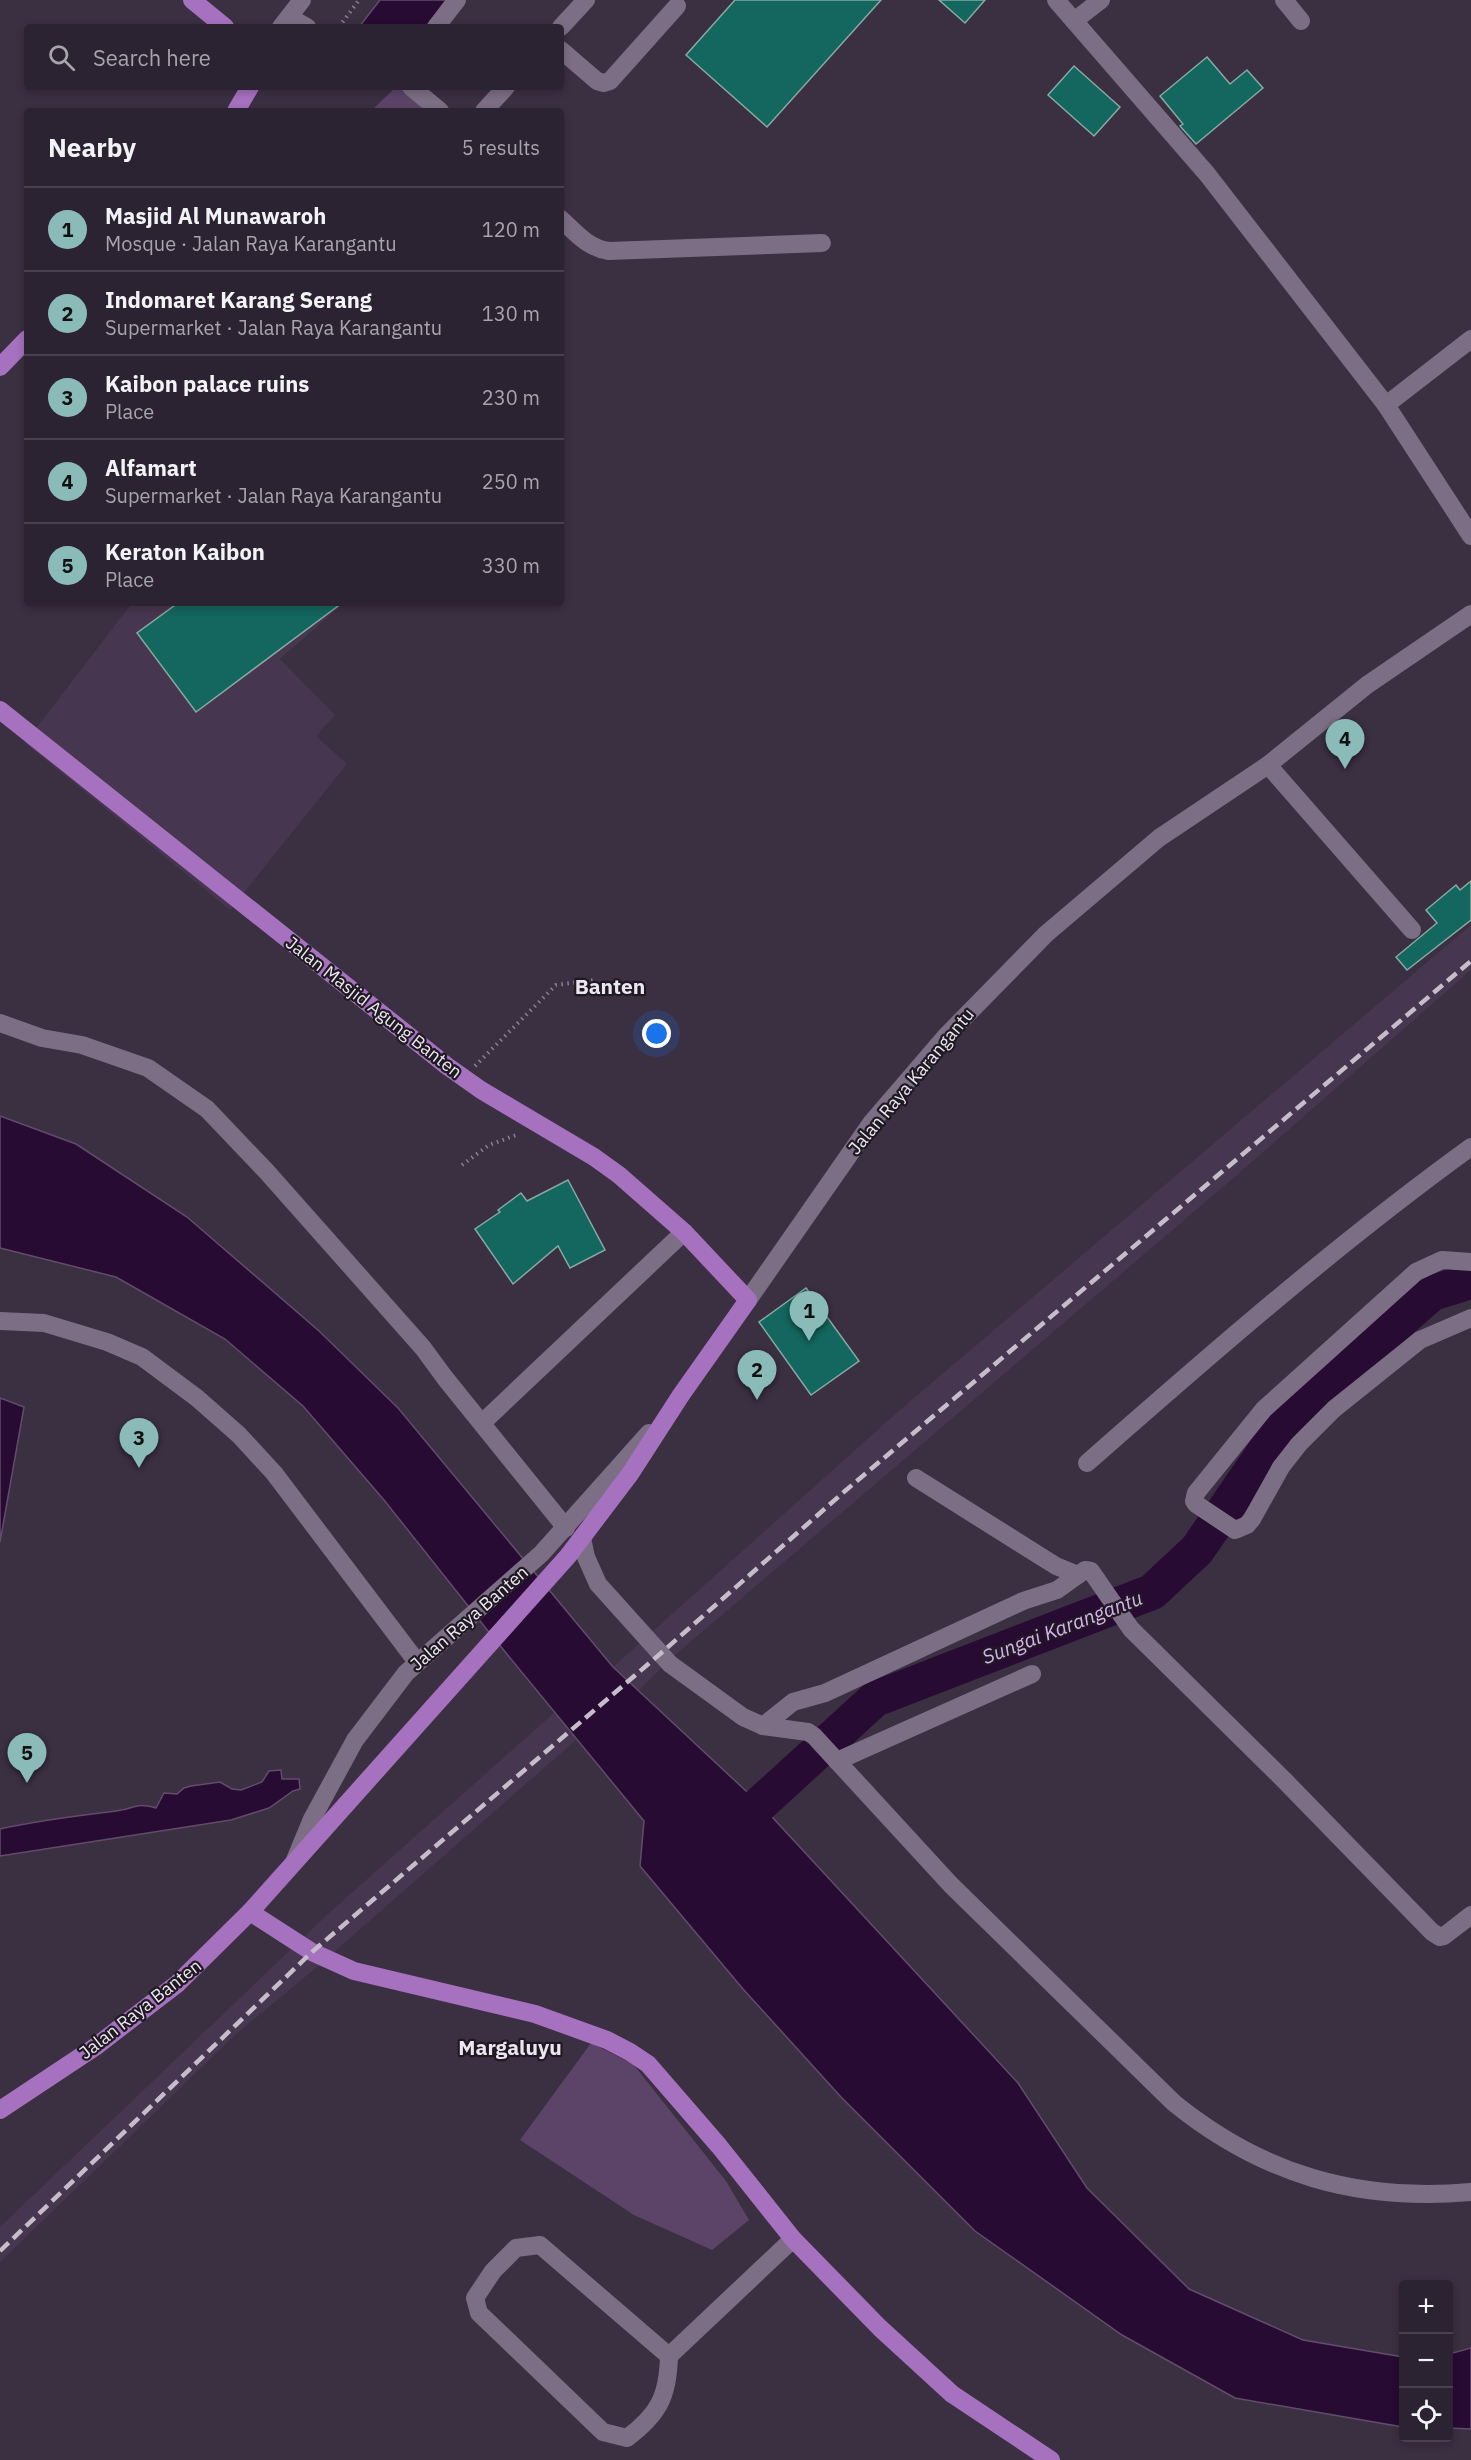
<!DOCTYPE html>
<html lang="en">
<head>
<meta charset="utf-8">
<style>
	:root { --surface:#2c2332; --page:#382f3e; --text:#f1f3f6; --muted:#a6a4ac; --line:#48404d; --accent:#8bbbb9 }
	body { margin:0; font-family:"IBM Plex Sans",sans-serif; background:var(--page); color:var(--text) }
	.controls { position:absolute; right:18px; bottom:18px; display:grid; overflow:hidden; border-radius:6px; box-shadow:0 3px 9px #0003 }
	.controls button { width:54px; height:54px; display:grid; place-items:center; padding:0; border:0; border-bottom:2px solid var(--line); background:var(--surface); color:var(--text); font:30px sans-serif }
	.you { position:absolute; left:657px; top:1034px; width:21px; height:21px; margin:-15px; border:4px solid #fff; border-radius:50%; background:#1a73e8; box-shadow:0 0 0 9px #1a73e833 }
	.badge { display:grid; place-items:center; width:39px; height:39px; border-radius:50%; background:var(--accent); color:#111; font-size:20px; font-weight:700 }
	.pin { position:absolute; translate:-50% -50px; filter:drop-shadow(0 2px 3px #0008) }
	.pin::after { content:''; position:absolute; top:32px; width:21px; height:18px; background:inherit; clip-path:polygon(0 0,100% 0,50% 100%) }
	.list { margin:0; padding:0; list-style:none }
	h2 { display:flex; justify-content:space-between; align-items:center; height:78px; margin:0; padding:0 24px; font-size:26px }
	h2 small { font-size:20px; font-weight:400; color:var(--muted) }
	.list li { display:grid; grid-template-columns:39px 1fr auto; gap:18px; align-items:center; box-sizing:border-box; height:84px; padding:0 24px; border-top:2px solid var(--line) }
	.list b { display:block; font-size:22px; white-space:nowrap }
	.list p { margin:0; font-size:20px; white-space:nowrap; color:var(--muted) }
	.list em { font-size:20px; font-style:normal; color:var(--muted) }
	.icon { flex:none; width:33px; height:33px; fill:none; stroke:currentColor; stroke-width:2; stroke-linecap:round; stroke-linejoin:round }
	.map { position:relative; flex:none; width:1471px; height:2460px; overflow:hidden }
	.search { position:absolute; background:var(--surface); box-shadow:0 3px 9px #0003; left:24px; top:24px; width:540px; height:66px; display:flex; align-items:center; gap:15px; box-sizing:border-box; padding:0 21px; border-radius:6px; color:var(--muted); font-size:22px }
	.panel { position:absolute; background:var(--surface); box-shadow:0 3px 9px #0003; left:24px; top:108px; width:540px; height:498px; border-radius:6px }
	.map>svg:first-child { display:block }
	.built { fill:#47364f }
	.green { fill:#5c4468 }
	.water { fill:#270b32; stroke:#624c6b; stroke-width:1.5 }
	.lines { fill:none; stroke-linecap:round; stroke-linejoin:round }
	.river { stroke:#270b32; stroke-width:36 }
	.building { fill:#13675e; stroke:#88a9a3; stroke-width:1.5 }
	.path { stroke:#8a8090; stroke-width:4; stroke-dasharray:1.5 4.5; stroke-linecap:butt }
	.minor { stroke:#7c6e84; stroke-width:18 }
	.major { stroke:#a671bf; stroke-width:18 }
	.rail { stroke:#c6bdca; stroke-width:4.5; stroke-dasharray:12 6; stroke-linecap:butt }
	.labels { text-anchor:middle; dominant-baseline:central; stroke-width:4.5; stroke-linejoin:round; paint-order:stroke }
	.street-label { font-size:18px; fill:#ede5f1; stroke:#1f1a22 }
	.water-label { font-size:20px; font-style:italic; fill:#dbadf2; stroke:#1f1a22 }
	.quarter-label { font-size:21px; font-weight:bold; fill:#ede5f1; stroke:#1f1a22 }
</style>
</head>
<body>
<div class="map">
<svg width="1471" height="2460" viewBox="0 0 1471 2460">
	<rect width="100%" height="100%" fill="#3b2f42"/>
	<g class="built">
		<polygon points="132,603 344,603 280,659 335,715 316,736 347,764 230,910 25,743"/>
		<polygon points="1471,925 1471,970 1238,1174 667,1662 637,1692 613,1667 901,1409"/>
		<polygon points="555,1712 577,1739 318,1966 235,2035 0,2262 0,2227 329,1913"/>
	</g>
	<g class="green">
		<polygon points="396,87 402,87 428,111 371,111"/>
		<polygon points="591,2043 633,2064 726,2181 749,2220 712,2250 634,2215 520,2140"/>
	</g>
	<g class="water">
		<polygon points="380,0 446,0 426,27 359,27"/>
		<polygon points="0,1116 76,1144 187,1217 319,1331 398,1408 613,1667 760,1804 1018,2083 1087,2188 1189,2289 1303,2340 1403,2357 1403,2427 1235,2398 1122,2335 975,2231 841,2097 743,1989 640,1866 644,1821 488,1631 384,1500 303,1406 225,1339 116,1277 0,1248"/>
		<polygon points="0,1398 24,1407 0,1542"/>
		<path d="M281 1770 282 1779H299L300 1789 293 1791 269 1808 231 1820 0 1856V1829C39 1820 77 1816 116 1811 137 1809 131 1802 156 1808L164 1793 177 1794 184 1788 191 1786 220 1782 232 1789 241 1790 262 1782 269 1771Z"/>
		<polygon points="1471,2348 1471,2429 1449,2428 1449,2354"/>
	</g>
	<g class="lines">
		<polyline class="river" points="724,1837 875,1699 1152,1592 1197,1550 1286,1421 1432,1293 1471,1281"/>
	</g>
	<g class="building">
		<polygon points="735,0 881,0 767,127 686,55"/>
		<polygon points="939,0 985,0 965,23"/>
		<polygon points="1207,57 1230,84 1247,70 1263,88 1196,144 1180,126 1183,124 1160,96"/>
		<polygon points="1074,66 1120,107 1094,136 1048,95"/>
		<polygon points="178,603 342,603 196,712 137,633"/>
		<polygon points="1471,881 1471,920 1407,970 1396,957 1437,923 1426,910 1456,885 1460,890"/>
		<polygon points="568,1180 605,1250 570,1268 558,1246 513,1284 475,1229 500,1212 498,1210 521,1193 527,1201"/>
		<polygon points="806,1288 859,1361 811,1395 759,1322"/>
	</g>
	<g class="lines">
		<g class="path">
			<polyline points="339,27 359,0"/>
			<polyline points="475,1066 556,985 594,980"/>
			<polyline points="462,1165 489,1145 519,1134"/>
		</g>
		<g class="minor">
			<polyline points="1056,0 1207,174 1386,405 1471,536"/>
			<polyline points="1284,0 1301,21"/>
			<polyline points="289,17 307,27"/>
			<polyline points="1074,21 1101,0"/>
			<polyline points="281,27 302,0"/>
			<polyline points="436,27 457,0"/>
			<polyline points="561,27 586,0"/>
			<polyline points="561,50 597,81 604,83 610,81 677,6"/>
			<polyline points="411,87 440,111"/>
			<polyline points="484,111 506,87"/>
			<path d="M561 219C576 233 588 248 609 251L822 243"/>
			<polyline points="1386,405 1471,339"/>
			<polyline points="1268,765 1412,930"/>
			<polyline points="0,1023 42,1038 82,1045 148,1068 207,1109 267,1172 423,1348 445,1378 566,1528"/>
			<polyline points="1471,1262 1442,1260 1416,1272 1264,1409 1196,1493 1194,1501 1196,1504 1235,1530 1247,1525 1252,1519 1281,1467 1299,1444 1334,1409 1420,1340 1471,1318"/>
			<polyline points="748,1300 872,1122 945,1037 1046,934 1159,838 1268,765 1367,685 1471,614"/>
			<polyline points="0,1321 44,1323 107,1342 142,1357 197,1398 239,1435 274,1473 417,1662"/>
			<polyline points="482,1423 684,1232"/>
			<path d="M1087 1463C1211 1354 1337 1244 1471 1147"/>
			<polyline points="916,1478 1056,1566 1078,1575 1085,1570 1091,1571 1131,1629 1285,1781 1432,1932 1440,1937 1444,1936 1471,1915"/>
			<path d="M582 1538 586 1557 598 1584 670 1664 743 1717 763 1726 808 1732 814 1736 951 1885 1174 2103C1263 2175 1358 2202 1471 2192"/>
			<polyline points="763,1726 793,1702 825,1693 1023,1601 1057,1590 1078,1575"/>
			<polyline points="837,1761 1032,1674"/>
			<polyline points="295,1860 312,1819 355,1740 406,1673 541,1554 649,1433"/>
			<path d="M669 2356 540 2245 516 2248 493 2271 475 2298 479 2313 603 2432 627 2438C659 2414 668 2396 669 2356L793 2239"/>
		</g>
		<g class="major">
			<polyline points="192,0 225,27"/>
			<polyline points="236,111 250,87"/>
			<polyline points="0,367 27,339"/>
			<polyline points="0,710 447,1066 481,1090 594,1157 619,1175 684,1232 748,1300 681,1395 630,1474 568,1556 250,1912 177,1984 95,2047 0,2110"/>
			<polyline points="250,1912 312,1952 354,1971 535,2014 607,2040 630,2052 648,2064 719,2146 793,2239 880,2328 952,2394 1051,2460"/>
		</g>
		<polyline class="rail" points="0,2251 312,1952 660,1654 845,1491 1471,961"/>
	</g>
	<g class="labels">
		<g class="street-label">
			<text transform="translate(374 1007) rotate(38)">Jalan Masjid Agung Banten</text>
			<text transform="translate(911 1081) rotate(-50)">Jalan Raya Karangantu</text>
			<text transform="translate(469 1618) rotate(-41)">Jalan Raya Banten</text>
			<text transform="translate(140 2009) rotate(-38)">Jalan Raya Banten</text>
		</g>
		<g class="water-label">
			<text transform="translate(1062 1627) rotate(-21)">Sungai Karangantu</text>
		</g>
		<g class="quarter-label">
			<text x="610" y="986">Banten</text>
			<text x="510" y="2047">Margaluyu</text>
		</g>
	</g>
</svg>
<div class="controls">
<button>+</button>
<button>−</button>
<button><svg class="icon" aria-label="locate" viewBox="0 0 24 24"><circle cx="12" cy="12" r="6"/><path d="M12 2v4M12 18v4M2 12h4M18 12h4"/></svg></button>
</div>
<div class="you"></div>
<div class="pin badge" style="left:809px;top:1341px">1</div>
<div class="pin badge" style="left:757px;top:1400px">2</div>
<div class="pin badge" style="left:139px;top:1468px">3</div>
<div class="pin badge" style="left:1345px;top:769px">4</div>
<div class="pin badge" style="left:27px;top:1783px">5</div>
<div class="search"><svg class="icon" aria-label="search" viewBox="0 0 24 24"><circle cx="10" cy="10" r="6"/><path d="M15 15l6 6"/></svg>Search here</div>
<section class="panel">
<h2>Nearby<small>5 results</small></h2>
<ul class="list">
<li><span class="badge">1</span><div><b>Masjid Al Munawaroh</b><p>Mosque · Jalan Raya Karangantu</p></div><em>120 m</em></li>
<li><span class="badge">2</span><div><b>Indomaret Karang Serang</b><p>Supermarket · Jalan Raya Karangantu</p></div><em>130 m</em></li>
<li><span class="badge">3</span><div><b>Kaibon palace ruins</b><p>Place</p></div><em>230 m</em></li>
<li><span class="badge">4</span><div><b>Alfamart</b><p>Supermarket · Jalan Raya Karangantu</p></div><em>250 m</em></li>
<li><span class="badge">5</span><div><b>Keraton Kaibon</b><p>Place</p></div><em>330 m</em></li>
</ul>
</section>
</div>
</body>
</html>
